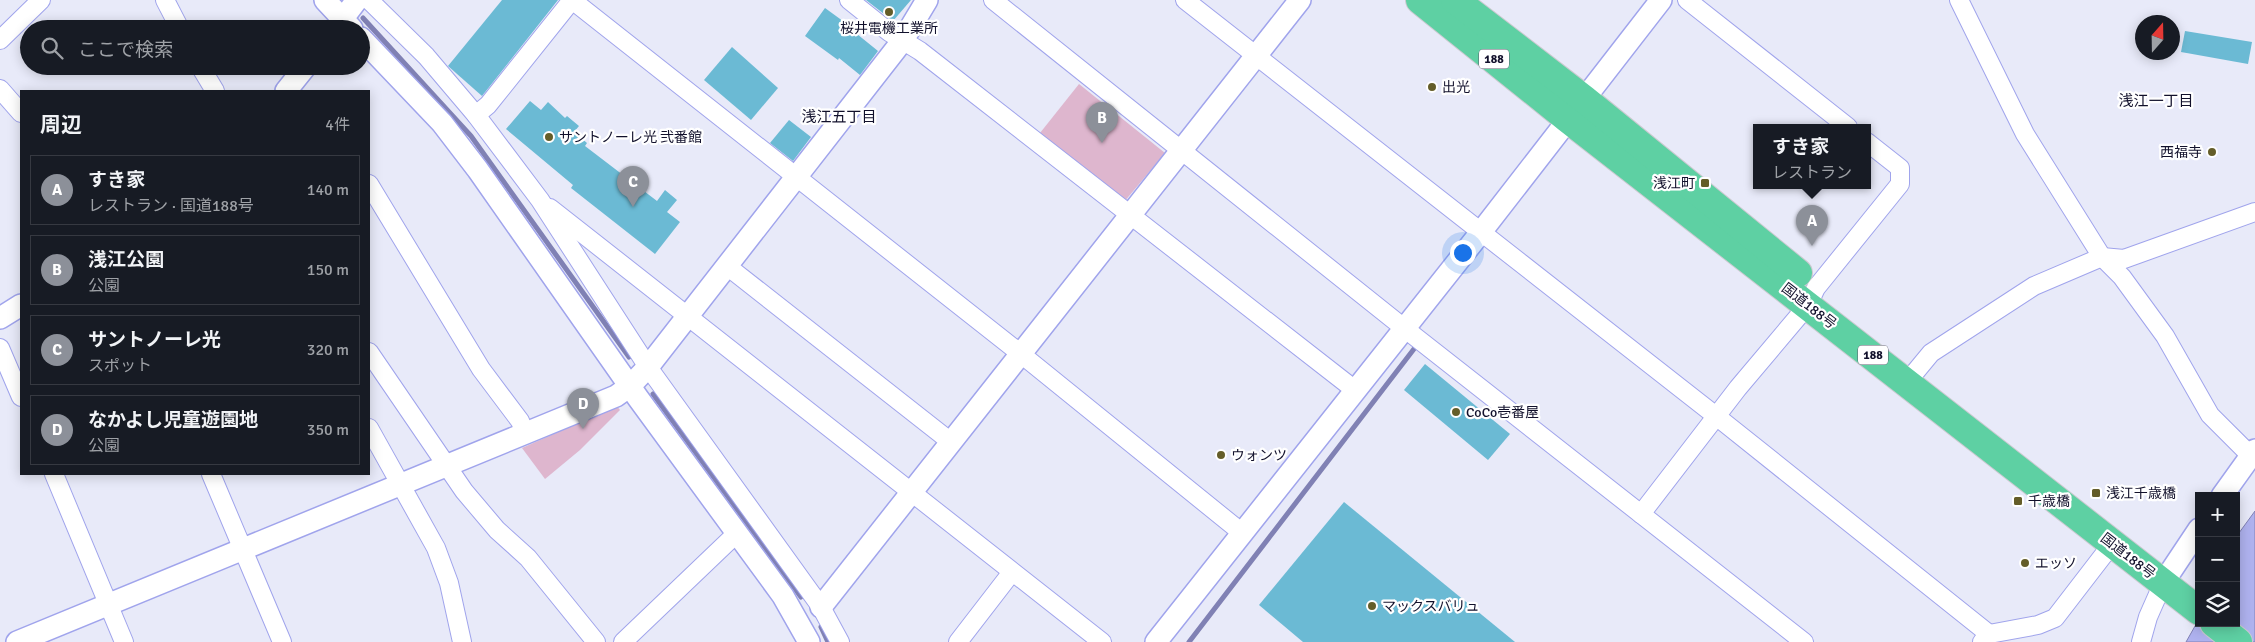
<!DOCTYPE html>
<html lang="ja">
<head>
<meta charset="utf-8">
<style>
	:root { --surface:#171b24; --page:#20242c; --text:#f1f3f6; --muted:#9ea1a6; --line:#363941; --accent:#8c9099 }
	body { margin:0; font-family:Signika,"Noto Sans JP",sans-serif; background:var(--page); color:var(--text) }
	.controls { position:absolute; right:15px; bottom:15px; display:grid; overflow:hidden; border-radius:0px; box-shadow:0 2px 12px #0003 }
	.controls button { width:45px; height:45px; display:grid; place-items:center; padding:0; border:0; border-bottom:1px solid var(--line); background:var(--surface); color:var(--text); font:25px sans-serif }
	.compass { position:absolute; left:2135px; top:15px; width:45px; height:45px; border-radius:50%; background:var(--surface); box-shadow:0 2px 12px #0003; rotate:20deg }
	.you { position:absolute; left:1462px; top:252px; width:18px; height:18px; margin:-12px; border:4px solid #fff; border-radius:50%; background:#1a73e8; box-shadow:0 0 0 8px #1a73e833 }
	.badge { display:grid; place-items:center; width:32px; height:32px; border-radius:50%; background:var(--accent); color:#fff; font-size:16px; font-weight:700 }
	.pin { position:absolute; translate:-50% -41px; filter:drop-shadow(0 1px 2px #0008) }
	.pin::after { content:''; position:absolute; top:26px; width:18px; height:15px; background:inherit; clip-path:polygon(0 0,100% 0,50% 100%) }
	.popup { position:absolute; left:1753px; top:124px; width:118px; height:65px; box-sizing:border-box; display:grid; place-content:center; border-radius:0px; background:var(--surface); filter:drop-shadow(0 1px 4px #0005); font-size:16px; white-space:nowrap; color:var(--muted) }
	.popup b { font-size:19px; color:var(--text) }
	.popup::after { content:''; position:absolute; left:50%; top:100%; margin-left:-10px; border:10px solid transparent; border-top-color:var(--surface) }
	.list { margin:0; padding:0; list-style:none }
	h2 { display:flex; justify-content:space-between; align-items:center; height:65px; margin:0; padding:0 20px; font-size:21px }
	h2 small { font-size:16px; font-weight:400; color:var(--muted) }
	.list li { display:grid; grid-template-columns:32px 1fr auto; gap:15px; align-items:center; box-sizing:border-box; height:70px; margin:0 10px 10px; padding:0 10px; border:1px solid var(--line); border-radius:0px }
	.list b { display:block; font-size:19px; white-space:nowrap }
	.list p { margin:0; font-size:16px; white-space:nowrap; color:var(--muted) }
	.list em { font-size:16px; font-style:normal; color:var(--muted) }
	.icon { flex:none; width:28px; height:28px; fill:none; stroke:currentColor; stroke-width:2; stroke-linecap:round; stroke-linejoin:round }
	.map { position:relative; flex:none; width:2255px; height:642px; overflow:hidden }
	.search { position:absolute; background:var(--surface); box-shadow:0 2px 12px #0003; left:20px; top:20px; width:350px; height:55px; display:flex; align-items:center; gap:12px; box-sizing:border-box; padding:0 18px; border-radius:28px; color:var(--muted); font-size:19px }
	.panel { position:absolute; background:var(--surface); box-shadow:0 2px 12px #0003; left:20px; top:90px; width:350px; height:385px; border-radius:0px }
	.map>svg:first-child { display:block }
	.green { fill:#deb6ce }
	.water { fill:#afb2ef; stroke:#8081b4 }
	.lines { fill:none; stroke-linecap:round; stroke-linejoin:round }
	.stream { stroke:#8081b4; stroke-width:5 }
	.building { fill:#6bbad4 }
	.minor-casing { stroke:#a0a4ec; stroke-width:20 }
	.tertiary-casing { stroke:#a0a4ec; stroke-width:24 }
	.trunk-casing { stroke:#cbcad0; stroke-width:30 }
	.minor { stroke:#fff; stroke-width:18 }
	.tertiary { stroke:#fff; stroke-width:21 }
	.trunk { stroke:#5ed0a3; stroke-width:28 }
	.poi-dot { fill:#645d29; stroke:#fff; stroke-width:2 }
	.labels { text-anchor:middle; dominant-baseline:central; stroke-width:4.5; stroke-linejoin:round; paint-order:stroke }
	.shield { fill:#fff; stroke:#58586b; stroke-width:1 }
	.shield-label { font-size:12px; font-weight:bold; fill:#11102b }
	.poi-label { font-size:14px; fill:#11102b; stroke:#fff; text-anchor:start }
	.street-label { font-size:14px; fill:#11102b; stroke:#fff }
	.neighbourhood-label { font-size:15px; fill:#11102b; stroke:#fff }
</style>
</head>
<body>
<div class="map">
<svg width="2255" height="642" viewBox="0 0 2255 642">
	<rect width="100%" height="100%" fill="#e8eaf9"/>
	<g class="green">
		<polygon points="1079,84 1165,153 1124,202 1040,133"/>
		<polygon points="617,406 620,410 580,450 545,479 522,448"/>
	</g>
	<polygon class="water" points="2255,511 2255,642 2186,642 2199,619 2236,623 2236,537"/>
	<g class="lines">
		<g class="stream">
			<polyline points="363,18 471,136 629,357"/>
			<polyline points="653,394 801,597"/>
			<polyline points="821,627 828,642"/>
			<polyline points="1189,642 1417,345"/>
		</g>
	</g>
	<g class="building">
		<polygon points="502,0 558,0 482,96 448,66"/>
		<polygon points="866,0 911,0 893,21"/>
		<polygon points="825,8 858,32 857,34 878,51 860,75 839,58 838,60 805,36"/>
		<polygon points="2185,31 2252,42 2248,64 2181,52"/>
		<polygon points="732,47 778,88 751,120 704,80"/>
		<polygon points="530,101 541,110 548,102 565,118 567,116 579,126 574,132 587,143 585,146 657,201 665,190 677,200 667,212 680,222 655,254 571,188 573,185 506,129"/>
		<polygon points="789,120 811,137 793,161 770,143"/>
		<polygon points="1425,364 1510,434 1488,460 1404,390"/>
		<polygon points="1344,502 1515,642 1303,642 1259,605"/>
	</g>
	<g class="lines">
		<g class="minor-casing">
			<g id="minor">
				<polyline points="165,0 180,29"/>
				<polyline points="369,0 426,56 476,115 540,200 648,367 821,607 840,642"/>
				<polyline points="572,0 1021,354 1241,532"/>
				<polyline points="849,0 889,32 920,51 1355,390"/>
				<polyline points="993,0 1404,328 1804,642"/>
				<polyline points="1185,0 1716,416 1989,634"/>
				<polyline points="1687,0 1848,127"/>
				<polyline points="1959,0 2025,134 2102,257 2122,277 2165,336 2210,415 2251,456"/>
				<polyline points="0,40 41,0"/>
				<polyline points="200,66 215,91"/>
				<polyline points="0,89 21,113"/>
				<polyline points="476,115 488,105 572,0"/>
				<polyline points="369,184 481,369 520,421 525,433"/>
				<polyline points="550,208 1102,642"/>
				<polyline points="727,266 951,442"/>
				<polyline points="0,348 21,397"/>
				<polyline points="369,352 464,491 497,530 528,558 596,642"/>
				<polyline points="1907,382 1931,353 2034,286 2102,257 2124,259 2255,212"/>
				<polyline points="369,428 436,548 449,583 462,642"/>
				<polyline points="54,474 124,642"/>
				<polyline points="211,474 282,642"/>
				<polyline points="1641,514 1738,388 1808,305 1816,288 1900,184 1900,168 1867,142"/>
				<polyline points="623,642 736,534"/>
				<polyline points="958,642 1012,572"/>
				<polyline points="1982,642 1989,634 2038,625 2055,618 2112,544"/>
				<polyline points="2141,642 2148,617 2163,583"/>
			</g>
		</g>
		<g class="tertiary-casing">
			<g id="tertiary">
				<polyline points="325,0 352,29"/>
				<polyline points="335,29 357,0"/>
				<polyline points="361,38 442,123 478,170 638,398 783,596 809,642"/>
				<polyline points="286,91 306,66"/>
				<polyline points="0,318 21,305"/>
				<polyline points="2222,496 2255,450"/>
				<polyline points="2163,583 2199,529"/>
				<polyline points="821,607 1300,0"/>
				<polyline points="17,642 616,396 630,386 648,367 903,40 927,0"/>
				<polyline points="1156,642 1481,232 1661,0"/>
			</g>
		</g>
		<g class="trunk-casing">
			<g id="trunk">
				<polyline points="1420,0 1568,119 2199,611"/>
				<polyline points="1455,0 1584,99 1798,273"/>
				<polyline points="2214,623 2238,642"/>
			</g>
		</g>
		<use href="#minor" class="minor"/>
		<use href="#tertiary" class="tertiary"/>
		<use href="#trunk" class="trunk"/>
	</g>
	<g class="poi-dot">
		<circle cx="889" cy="12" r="5"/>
		<circle cx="1432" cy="87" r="5"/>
		<circle cx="549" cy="137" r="5"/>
		<circle cx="2212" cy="152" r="5"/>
		<rect x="1700" y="178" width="10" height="10" rx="2.5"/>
		<circle cx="1456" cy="412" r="5"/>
		<circle cx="1221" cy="455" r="5"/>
		<rect x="2091" y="488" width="10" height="10" rx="2.5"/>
		<rect x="2013" y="496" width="10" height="10" rx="2.5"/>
		<circle cx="2025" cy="563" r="5"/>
		<circle cx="1372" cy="606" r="5"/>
	</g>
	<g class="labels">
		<g class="shield">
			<rect x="1479" y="49.5" width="30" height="19" rx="4"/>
			<rect x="1858" y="345.5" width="30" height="19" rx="4"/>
		</g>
		<g class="shield-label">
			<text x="1494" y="59">188</text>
			<text x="1873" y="355">188</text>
		</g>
		<g class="poi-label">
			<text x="889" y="28" text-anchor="middle">桜井電機工業所</text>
			<text x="1442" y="87">出光</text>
			<text x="559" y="137">サントノーレ光 弐番館</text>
			<text x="2202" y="152" text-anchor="end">西福寺</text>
			<text x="1695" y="183" text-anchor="end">浅江町</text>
			<text x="1466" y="412">CoCo壱番屋</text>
			<text x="1231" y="455">ウォンツ</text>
			<text x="2106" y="493">浅江千歳橋</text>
			<text x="2028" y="501">千歳橋</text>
			<text x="2035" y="563">エッソ</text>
			<text x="1382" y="606">マックスバリュ</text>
		</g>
		<g class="street-label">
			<text transform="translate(1809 306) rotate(38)">国道188号</text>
			<text transform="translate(2128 556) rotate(38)">国道188号</text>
		</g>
		<g class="neighbourhood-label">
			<text x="2156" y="101">浅江一丁目</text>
			<text x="839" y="117">浅江五丁目</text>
		</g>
	</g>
</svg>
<div class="controls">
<button>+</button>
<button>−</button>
<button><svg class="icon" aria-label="layers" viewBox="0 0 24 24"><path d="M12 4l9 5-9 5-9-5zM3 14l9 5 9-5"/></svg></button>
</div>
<svg class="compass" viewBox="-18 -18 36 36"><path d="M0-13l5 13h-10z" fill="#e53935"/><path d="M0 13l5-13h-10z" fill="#9ea1a6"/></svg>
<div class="you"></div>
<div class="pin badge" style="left:1812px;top:246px">A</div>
<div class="popup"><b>すき家</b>レストラン</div>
<div class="pin badge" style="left:1102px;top:143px">B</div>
<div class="pin badge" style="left:633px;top:207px">C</div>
<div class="pin badge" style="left:583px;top:429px">D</div>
<div class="search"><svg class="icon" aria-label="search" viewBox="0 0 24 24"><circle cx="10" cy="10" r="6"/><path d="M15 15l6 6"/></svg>ここで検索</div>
<section class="panel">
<h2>周辺<small>4件</small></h2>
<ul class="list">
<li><span class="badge">A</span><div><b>すき家</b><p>レストラン · 国道188号</p></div><em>140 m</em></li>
<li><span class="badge">B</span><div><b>浅江公園</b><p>公園</p></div><em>150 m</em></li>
<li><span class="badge">C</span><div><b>サントノーレ光</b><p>スポット</p></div><em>320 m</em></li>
<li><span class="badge">D</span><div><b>なかよし児童遊園地</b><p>公園</p></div><em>350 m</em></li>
</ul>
</section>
</div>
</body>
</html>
